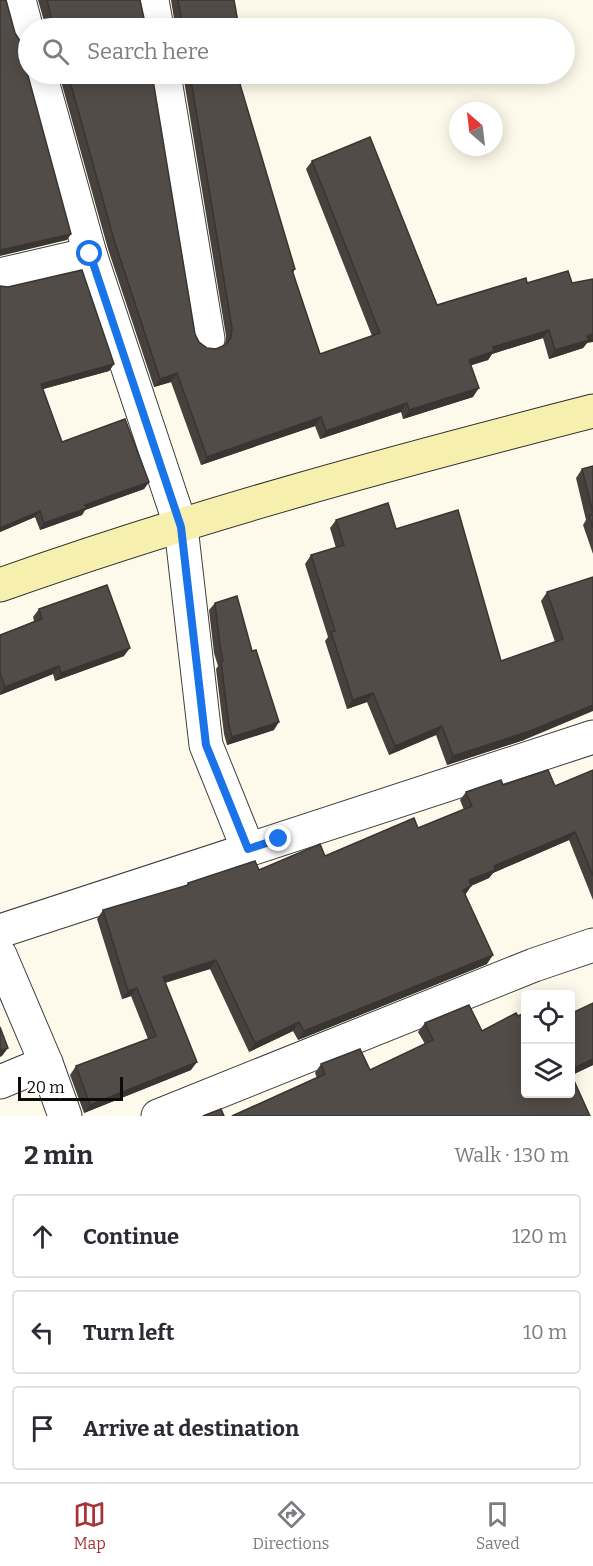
<!DOCTYPE html>
<html lang="en">
<head>
<meta charset="utf-8">
<style>
	:root { --surface:#fff; --page:#f7f7f7; --text:#2b2b33; --muted:#7c7c81; --line:#e1e1e2; --accent:#aa3337 }
	body { margin:0; font-family:Bitter,serif; background:var(--page); color:var(--text) }
	.controls { position:absolute; right:18px; bottom:18px; display:grid; overflow:hidden; border-radius:6px; box-shadow:0 3px 15px #0003 }
	.controls button { width:54px; height:54px; display:grid; place-items:center; padding:0; border:0; border-bottom:2px solid var(--line); background:var(--surface); color:var(--text); font:30px sans-serif }
	.compass { position:absolute; left:449px; top:102px; width:54px; height:54px; border-radius:50%; background:var(--surface); box-shadow:0 3px 15px #0003; rotate:332deg }
	.scale { position:absolute; left:18px; bottom:15px; width:105px; box-sizing:border-box; padding-left:6px; border:3px solid #0b0b0b; border-top:0; font-size:16px; line-height:21px; white-space:nowrap; color:#0b0b0b; -webkit-text-stroke:4px #fff; paint-order:stroke }
	.stop { position:absolute; width:18px; height:18px; margin:-14px; border:4px solid #1a73e8; border-radius:50%; background:#fff }
	.stop.end { background:#1a73e8; border-color:#fff; box-shadow:0 2px 6px #0008 }
	.list { margin:0; padding:0; list-style:none }
	h2 { display:flex; justify-content:space-between; align-items:center; height:78px; margin:0; padding:0 24px; font-size:26px }
	h2 small { font-size:20px; font-weight:400; color:var(--muted) }
	.list li { display:grid; grid-template-columns:39px 1fr auto; gap:18px; align-items:center; box-sizing:border-box; height:84px; margin:0 12px 12px; padding:0 12px; border:2px solid var(--line); border-radius:6px }
	.list b { display:block; font-size:22px; white-space:nowrap }
	.list em { font-size:20px; font-style:normal; color:var(--muted) }
	.icon { flex:none; width:33px; height:33px; fill:none; stroke:currentColor; stroke-width:2; stroke-linecap:round; stroke-linejoin:round }
	.map { position:relative; flex:none; width:593px; height:1116px; overflow:hidden }
	.search { position:absolute; background:var(--surface); box-shadow:0 3px 15px #0003; left:18px; right:18px; top:18px; height:66px; display:flex; align-items:center; gap:15px; box-sizing:border-box; padding:0 21px; border-radius:33px; color:var(--muted); font-size:22px }
	.sheet { height:366px; background:var(--surface) }
	nav { display:flex; justify-content:space-around; align-items:center; box-sizing:border-box; height:84px; border-top:2px solid var(--line); background:var(--surface); font-size:16px; color:var(--muted) }
	nav a { display:grid; justify-items:center; gap:3px }
	nav .on { color:var(--accent) }
	.map>svg:first-child { display:block }
	.lines { fill:none; stroke-linecap:round; stroke-linejoin:round }
	.minor-casing { stroke:#3e3e3e; stroke-width:35 }
	.secondary-casing { stroke:#2d2d2d; stroke-width:35 }
	.minor { stroke:#fff; stroke-width:33 }
	.secondary { stroke:#f6efad; stroke-width:33 }
	.wall { fill:#47413e }
	.shaded-wall { fill:#393532 }
	.building { fill:#524c48; stroke:#393532; stroke-width:1.5 }
	.route { stroke:#1a73e8; stroke-width:8 }
</style>
</head>
<body>
<div class="map">
<svg width="593" height="1116" viewBox="0 0 593 1116">
	<rect width="100%" height="100%" fill="#fdfaeb"/>
	<g class="lines">
		<g class="minor-casing">
			<g id="minor">
				<polyline points="19,0 28,34"/>
				<polyline points="152,0 157,28"/>
				<polyline points="40,74 90,254 181,527 206,745 248,849"/>
				<polyline points="164,74 208,339"/>
				<polyline points="0,275 90,254"/>
				<polyline points="0,931 593,737"/>
				<polyline points="0,955 46,1063 65,1116"/>
				<polyline points="0,1082 46,1063"/>
				<polyline points="158,1116 534,965 593,945"/>
			</g>
		</g>
		<g class="secondary-casing">
			<path id="secondary" d="M0 585C194 516 394 462 593 411"/>
		</g>
		<use href="#minor" class="minor"/>
		<use href="#secondary" class="secondary"/>
	</g>
	<g class="wall">
		<polygon points="38,0 140,0 145,23 147,28 46,28"/>
		<polygon points="171,0 234,0 239,28 175,28 175,25"/>
		<polygon points="59,74 152,74 195,334 199,342 207,348 216,349 225,345 226,336 183,74 237,74 295,269 293,273 320,354 372,336 306,169 312,161 437,305 527,283 587,343 583,348 549,359 543,338 492,354 488,360 471,365 473,397 403,419 401,412 320,439 315,426 201,465 171,382 154,387 108,249"/>
		<polygon points="0,286 114,364 109,371 43,389 62,442 149,482 144,489 85,510 82,515 40,530 35,517 0,532"/>
		<polygon points="593,466 593,554 583,525 586,520 576,478 582,469"/>
		<polygon points="336,520 396,529 501,661 555,642 541,601 547,592 593,577 524,740 447,765 436,735 389,755 367,702 347,709 325,641 328,637 305,564 311,555 336,548 330,528"/>
		<polygon points="215,603 252,651 274,730 227,745 224,734 216,669 218,666 214,653 209,610"/>
		<polygon points="39,609 124,656 55,681 53,674 0,695 0,635 34,621 33,617"/>
		<polygon points="593,770 593,900 569,840 493,873 489,878 471,886 465,895 487,964 298,1040 293,1031 249,1052 210,969 165,983 191,1070 84,1113 70,1075 76,1066 148,1039 131,996 122,999 97,919 103,910 186,886 188,883 259,870 325,856 418,828 464,810 460,800 466,792 503,785 555,786"/>
		<polygon points="593,1003 593,1065 572,1075 590,1116 232,1116 317,1078 315,1073 321,1064 360,1049 370,1070 425,1044 418,1032 425,1023 469,1005 482,1031 516,1013 518,1016 525,1013 525,1094 570,1094 570,1014"/>
	</g>
	<g class="shaded-wall">
		<polygon points="71,234 67,240 0,256 0,250"/>
		<polygon points="549,330 543,338 492,354 488,360 463,368 469,360 493,347"/>
		<polygon points="593,334 593,342 587,343 583,348 549,359 555,350 587,336"/>
		<polygon points="114,364 109,371 36,391 41,384"/>
		<polygon points="177,373 171,382 154,387 160,379"/>
		<polygon points="479,388 473,397 403,419 409,410"/>
		<polygon points="407,403 401,412 320,439 326,431"/>
		<polygon points="321,417 315,426 201,465 207,457"/>
		<polygon points="149,482 144,489 85,510 82,515 40,530 44,523 85,505"/>
		<polygon points="40,511 35,517 0,532 0,528"/>
		<polygon points="130,648 124,656 55,681 61,673"/>
		<polygon points="59,666 53,674 0,695 5,687"/>
		<polygon points="373,693 367,702 347,709 353,700"/>
		<polygon points="593,705 593,711 524,740 447,765 453,756"/>
		<polygon points="279,722 274,730 227,745 232,737"/>
		<polygon points="442,726 436,735 389,755 395,746"/>
		<polygon points="575,832 569,840 493,873 489,878 463,889 469,880 494,866"/>
		<polygon points="471,886 465,895 463,890"/>
		<polygon points="493,955 487,964 298,1040 304,1031"/>
		<polygon points="216,960 210,969 157,985 163,977"/>
		<polygon points="137,988 131,996 122,999 128,991"/>
		<polygon points="299,1022 293,1031 249,1052 255,1043"/>
		<polygon points="8,1048 2,1056 0,1057 0,1051"/>
		<polygon points="593,1059 593,1065 570,1076 570,1070"/>
		<polygon points="197,1062 191,1070 84,1113 90,1105"/>
	</g>
	<g class="building">
		<polygon points="0,0 6,0 15,33 20,41 28,44 28,60 27,62 27,72 71,234 0,250"/>
		<polygon points="47,0 140,0 145,23 147,28 51,28 52,21"/>
		<polygon points="178,0 234,0 239,28 179,28 180,26 181,17"/>
		<polygon points="68,74 152,74 195,334 199,342 207,348 216,349 225,345 231,338 232,328 190,74 237,74 295,269 292,270 320,354 380,333 312,161 370,137 437,305 526,278 527,283 568,271 572,283 593,279 593,334 587,336 589,340 555,350 549,330 493,347 494,351 469,360 479,388 409,410 407,403 326,431 321,417 207,457 177,373 160,379 114,240"/>
		<polygon points="82,270 114,364 41,384 62,442 125,419 149,482 85,505 87,508 44,523 40,511 0,528 0,286 8,287"/>
		<polygon points="593,466 593,513 582,469"/>
		<polygon points="388,503 396,529 458,510 501,661 563,639 547,592 593,577 593,705 530,731 453,756 442,726 395,746 373,693 353,700 331,632 335,631 311,555 344,545 336,520"/>
		<polygon points="593,515 593,528 589,516"/>
		<polygon points="107,585 130,648 61,673 59,666 5,687 0,673 0,635 42,619 39,609"/>
		<polygon points="237,596 252,651 256,650 279,722 232,737 229,726 221,661 223,661 220,646 215,603"/>
		<polygon points="548,770 555,786 593,770 593,876 575,832 494,866 495,870 469,880 471,886 463,890 493,955 304,1031 299,1022 255,1043 216,960 163,977 197,1062 90,1105 76,1066 156,1036 137,988 128,991 103,910 188,885 188,883 255,861 259,870 320,844 325,856 414,818 418,828 472,806 466,792 501,780 503,785"/>
		<polygon points="593,1003 593,1059 570,1070 570,1014"/>
		<polygon points="469,1005 482,1031 516,1013 518,1016 525,1013 525,1094 570,1094 570,1072 590,1116 232,1116 325,1074 321,1064 360,1049 370,1070 433,1040 425,1023"/>
		<polygon points="0,1027 8,1048 0,1051"/>
		<polygon points="221,1109 224,1116 203,1116"/>
	</g>
	<g class="lines">
		<polyline class="route" points="90,254 181,527 206,745 248,849 279,839"/>
	</g>
</svg>
<div class="controls">
<button><svg class="icon" aria-label="locate" viewBox="0 0 24 24"><circle cx="12" cy="12" r="6"/><path d="M12 2v4M12 18v4M2 12h4M18 12h4"/></svg></button>
<button><svg class="icon" aria-label="layers" viewBox="0 0 24 24"><path d="M12 4l9 5-9 5-9-5zM3 14l9 5 9-5"/></svg></button>
</div>
<svg class="compass" viewBox="-18 -18 36 36"><path d="M0-13l5 13h-10z" fill="#e53935"/><path d="M0 13l5-13h-10z" fill="#7c7c81"/></svg>
<div class="scale">20 m</div>
<div class="stop" style="left:90px;top:254px"></div>
<div class="stop end" style="left:279px;top:839px"></div>
<div class="search"><svg class="icon" aria-label="search" viewBox="0 0 24 24"><circle cx="10" cy="10" r="6"/><path d="M15 15l6 6"/></svg>Search here</div>
</div>
<section class="sheet">
<h2>2 min<small>Walk · 130 m</small></h2>
<ul class="list">
<li><svg class="icon" aria-label="ahead" viewBox="0 0 24 24"><path d="M12 20V5M6 11l6-6 6 6"/></svg><div><b>Continue</b></div><em>120 m</em></li>
<li><svg class="icon" aria-label="left" viewBox="0 0 24 24"><path d="M17 20v-9H6M10 6l-5 5 5 5"/></svg><div><b>Turn left</b></div><em>10 m</em></li>
<li><svg class="icon" aria-label="arrive" viewBox="0 0 24 24"><path d="M6 21V4h12l-3 4 3 4H6"/></svg><div><b>Arrive at destination</b></div></li>
</ul>
</section>
<nav>
<a class="on"><svg class="icon" aria-label="map" viewBox="0 0 24 24"><path d="M3 6l6-2 6 2 6-2v14l-6 2-6-2-6 2zM9 4v14M15 6v14"/></svg>Map</a>
<a><svg class="icon" aria-label="directions" viewBox="0 0 24 24"><path d="M12 3l9 9-9 9-9-9zM9 14v-3h6M13 9l2 2-2 2"/></svg>Directions</a>
<a><svg class="icon" aria-label="saved" viewBox="0 0 24 24"><path d="M7 4h10v16l-5-4-5 4z"/></svg>Saved</a>
</nav>
</body>
</html>
